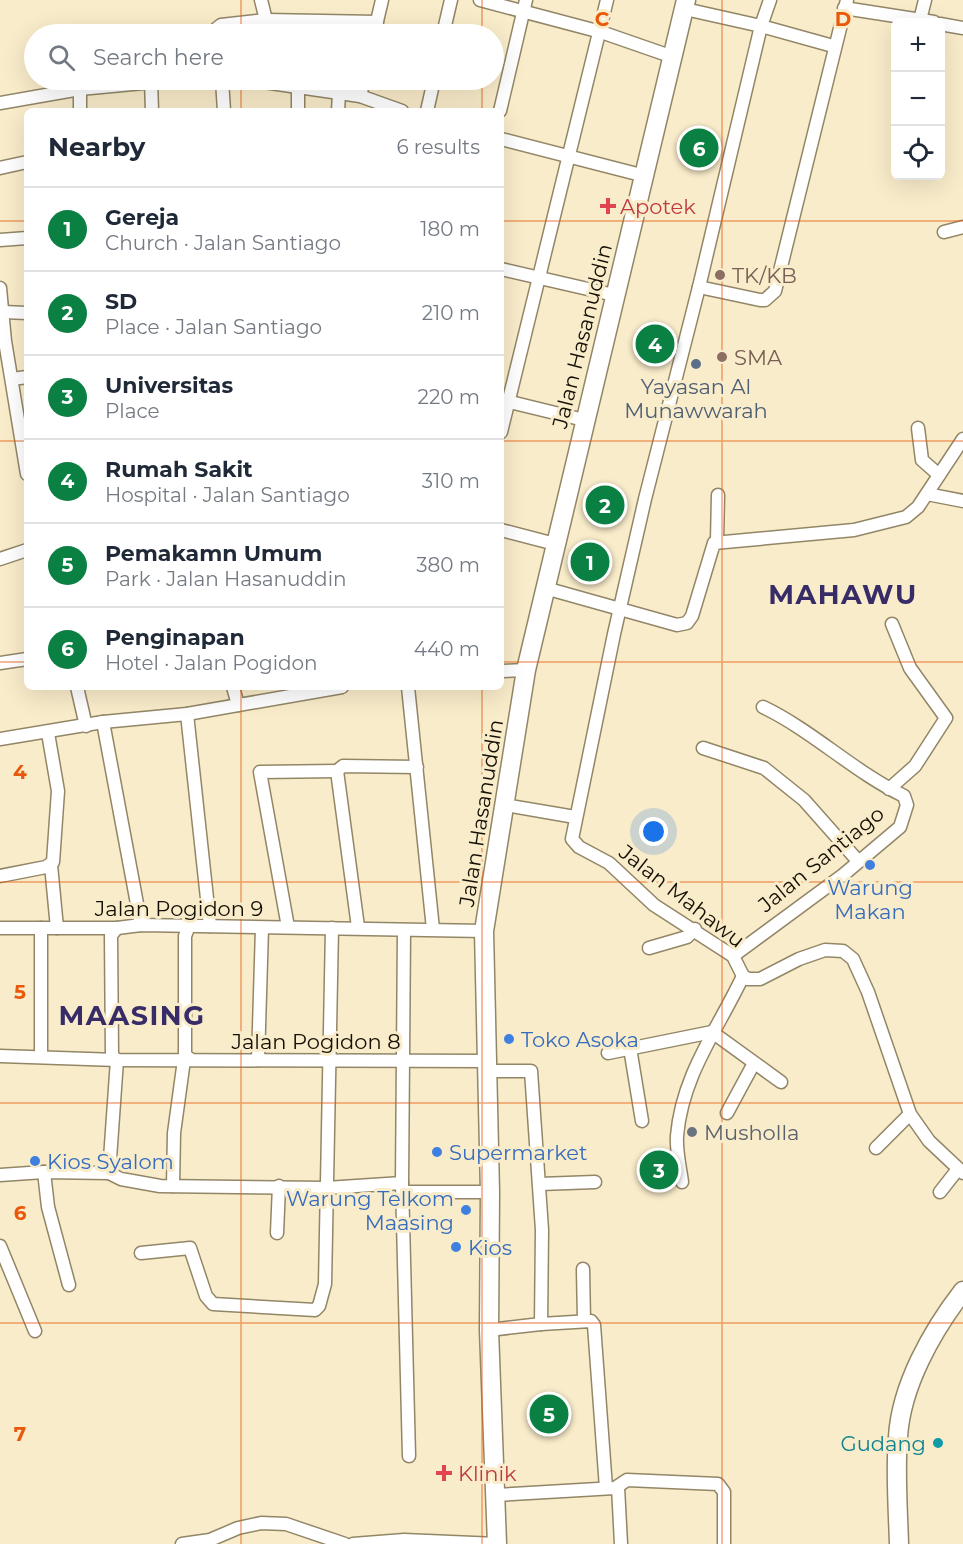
<!DOCTYPE html>
<html lang="en">
<head>
<meta charset="utf-8">
<style>
	:root { --surface:#fff; --page:#f2f2f3; --text:#1f2937; --muted:#747a83; --line:#e0e1e3; --accent:#0b8043 }
	body { margin:0; font-family:Montserrat,sans-serif; background:var(--page); color:var(--text) }
	.controls { position:absolute; right:18px; top:18px; display:grid; overflow:hidden; border-radius:9px; box-shadow:0 6px 24px #0002 }
	.controls button { width:54px; height:54px; display:grid; place-items:center; padding:0; border:0; border-bottom:2px solid var(--line); background:var(--surface); color:var(--text); font:30px sans-serif }
	.you { position:absolute; left:654px; top:832px; width:21px; height:21px; margin:-15px; border:4px solid #fff; border-radius:50%; background:#1a73e8; box-shadow:0 0 0 9px #1a73e833 }
	.badge { display:grid; place-items:center; width:39px; height:39px; border-radius:50%; background:var(--accent); color:#fff; font-size:20px; font-weight:700 }
	.pin { position:absolute; translate:-50% -50%; border:3px solid #fff; box-shadow:0 2px 6px #0006 }
	.list { margin:0; padding:0; list-style:none }
	h2 { display:flex; justify-content:space-between; align-items:center; height:78px; margin:0; padding:0 24px; font-size:26px }
	h2 small { font-size:20px; font-weight:400; color:var(--muted) }
	.list li { display:grid; grid-template-columns:39px 1fr auto; gap:18px; align-items:center; box-sizing:border-box; height:84px; padding:0 24px; border-top:2px solid var(--line) }
	.list b { display:block; font-size:22px; white-space:nowrap }
	.list p { margin:0; font-size:20px; white-space:nowrap; color:var(--muted) }
	.list em { font-size:20px; font-style:normal; color:var(--muted) }
	.icon { flex:none; width:33px; height:33px; fill:none; stroke:currentColor; stroke-width:2; stroke-linecap:round; stroke-linejoin:round }
	.map { position:relative; flex:none; width:963px; height:1544px; overflow:hidden }
	.search { position:absolute; background:var(--surface); box-shadow:0 6px 24px #0002; left:24px; top:24px; width:480px; height:66px; display:flex; align-items:center; gap:15px; box-sizing:border-box; padding:0 21px; border-radius:33px; color:var(--muted); font-size:22px }
	.panel { position:absolute; background:var(--surface); box-shadow:0 6px 24px #0002; left:24px; top:108px; width:480px; height:582px; border-radius:9px }
	.map>svg:first-child { display:block }
	.lines { fill:none; stroke-linecap:round; stroke-linejoin:round }
	.minor-casing { stroke:#928667; stroke-width:15 }
	.highway-casing { stroke:#928667; stroke-width:21 }
	.minor { stroke:#fff; stroke-width:12 }
	.highway { stroke:#fff; stroke-width:18 }
	.grid { fill:none; stroke:#e8590c; stroke-width:1.5; stroke-opacity:0.55 }
	.health-dot { fill:#e0444e; stroke:#f9ecca; stroke-width:2 }
	.education-dot { fill:#8d6e63; stroke:#f9ecca; stroke-width:2 }
	.service-dot { fill:#5c6f8a; stroke:#f9ecca; stroke-width:2 }
	.shop-dot { fill:#3f7fe0; stroke:#f9ecca; stroke-width:2 }
	.worship-dot { fill:#6b7280; stroke:#f9ecca; stroke-width:2 }
	.culture-dot { fill:#0f9aa8; stroke:#f9ecca; stroke-width:2 }
	.labels { text-anchor:middle; dominant-baseline:central; stroke-width:6; stroke-linejoin:round; paint-order:stroke }
	.health-label { font-size:21px; fill:#be3a42; stroke:#f9ecca; text-anchor:start }
	.education-label { font-size:21px; fill:#785e54; stroke:#f9ecca; text-anchor:start }
	.street-label { font-size:21px; fill:#130f04; stroke:#f9ecca }
	.service-label { font-size:21px; fill:#4e5e75; stroke:#f9ecca }
	.shop-label { font-size:21px; fill:#366cbe; stroke:#f9ecca; text-anchor:start }
	.worship-label { font-size:21px; fill:#5b616d; stroke:#f9ecca; text-anchor:start }
	.culture-label { font-size:21px; fill:#0d838f; stroke:#f9ecca; text-anchor:end }
	.district-label { font-size:27px; font-weight:bold; letter-spacing:1.5px; fill:#372c68; stroke:#f9ecca }
	.grid-label { font-size:20px; text-anchor:middle; font-weight:bold; fill:#e8590c; stroke:#f9ecca; stroke-width:6; stroke-linejoin:round; paint-order:stroke }
</style>
</head>
<body>
<div class="map">
<svg width="963" height="1544" viewBox="0 0 963 1544">
	<rect width="100%" height="100%" fill="#f9ecca"/>
	<g class="lines">
		<g class="minor-casing">
			<g id="minor">
				<polyline points="261,0 266,20"/>
				<polyline points="480,0 601,32 673,57"/>
				<polyline points="770,0 761,26 833,46"/>
				<polyline points="844,8 934,22"/>
				<polyline points="685,9 761,26 699,287 645,499 614,634 572,839 579,847 609,863 654,905 733,956 743,976 748,979 760,979 799,959 825,950 843,951 853,959 868,992 910,1114 929,1141 963,1173"/>
				<polyline points="920,20 925,0"/>
				<polyline points="940,24 963,28"/>
				<polyline points="215,34 216,29 221,25 266,20 377,22"/>
				<polyline points="374,34 382,0"/>
				<polyline points="443,34 451,0"/>
				<polyline points="222,80 224,111"/>
				<polyline points="249,80 360,96 402,111"/>
				<polyline points="151,81 152,111"/>
				<polyline points="80,89 80,111"/>
				<polyline points="360,96 364,80"/>
				<polyline points="0,103 80,89 175,80"/>
				<polyline points="298,111 298,86"/>
				<polyline points="338,111 339,93"/>
				<polyline points="427,111 434,80"/>
				<polyline points="500,111 526,0"/>
				<polyline points="501,139 645,176"/>
				<polyline points="0,168 27,162"/>
				<polyline points="944,232 963,227"/>
				<polyline points="0,240 27,238"/>
				<polyline points="501,269 614,295"/>
				<polyline points="699,287 760,300 765,300 775,291 847,0"/>
				<polyline points="0,288 5,341 27,474"/>
				<polyline points="3,312 27,313"/>
				<polyline points="12,379 27,377"/>
				<polyline points="502,400 584,420"/>
				<polyline points="918,428 922,460 939,475"/>
				<polyline points="501,432 607,0"/>
				<polyline points="927,494 963,501"/>
				<polyline points="501,530 555,544"/>
				<polyline points="717,541 718,495"/>
				<polyline points="0,559 27,550"/>
				<polyline points="545,588 677,625 687,623 692,616 714,543 854,530 906,517 918,507 963,439"/>
				<polyline points="0,663 27,659"/>
				<polyline points="501,671 526,670"/>
				<polyline points="77,687 86,726"/>
				<polyline points="233,687 238,705"/>
				<polyline points="408,687 433,929"/>
				<polyline points="187,714 210,926"/>
				<polyline points="103,722 141,925"/>
				<polyline points="0,739 103,722 187,714 342,687"/>
				<polyline points="703,748 764,768 804,800 858,861"/>
				<polyline points="889,789 915,766 946,718 910,668 892,624"/>
				<polyline points="505,805 575,817"/>
				<polyline points="51,865 57,928"/>
				<polyline points="0,876 46,867 53,862 58,791 48,733"/>
				<polyline points="189,926 185,936 185,1055 190,1059"/>
				<polyline points="288,927 260,772 337,771"/>
				<polyline points="358,927 337,771 343,766 417,767"/>
				<polyline points="0,928 117,928 141,925 484,931"/>
				<polyline points="41,928 41,1056"/>
				<polyline points="404,930 402,1183 409,1456"/>
				<polyline points="649,948 687,937 695,929"/>
				<path d="M733 956 843 875 900 827 907 805 904 796C854 772 813 731 763 707"/>
				<polyline points="630,1048 642,1121"/>
				<polyline points="608,1053 712,1032 781,1082"/>
				<polyline points="0,1056 117,1060 487,1061"/>
				<polyline points="258,1060 262,928"/>
				<polyline points="487,1071 531,1071 542,1230 541,1324 489,1330"/>
				<polyline points="727,1113 754,1063"/>
				<polyline points="876,1148 910,1114"/>
				<polyline points="44,1172 48,1207 69,1285"/>
				<polyline points="109,1173 121,1179 160,1186 326,1188 402,1183"/>
				<polyline points="0,1175 44,1172 109,1173 117,1060 112,1056 111,935 117,928"/>
				<path d="M682 1182C680 1167 676 1151 677 1136 682 1075 718 1029 743 976"/>
				<polyline points="540,1184 595,1182"/>
				<polyline points="173,1186 174,1133 184,1060"/>
				<polyline points="403,1192 490,1192"/>
				<polyline points="940,1192 958,1169"/>
				<polyline points="277,1233 279,1186"/>
				<polyline points="0,1246 35,1331"/>
				<polyline points="141,1253 190,1248 206,1296 213,1304 315,1310 319,1306 325,1284 332,928"/>
				<polyline points="583,1269 584,1321"/>
				<polyline points="541,1324 591,1321 594,1325 606,1488"/>
				<polyline points="618,1487 621,1544"/>
				<polyline points="496,1495 615,1488 627,1480 718,1484 724,1492 724,1544"/>
				<polyline points="182,1544 210,1540 238,1528 261,1523 286,1524 345,1544"/>
				<polyline points="353,1544 404,1540 497,1544"/>
			</g>
		</g>
		<g class="highway-casing">
			<g id="highway">
				<polyline points="497,1544 489,1330 490,1192 484,931 526,670 686,0"/>
				<path d="M899 1544C898 1509 895 1472 898 1437 901 1386 932 1331 963 1291"/>
			</g>
		</g>
		<use href="#minor" class="minor"/>
		<use href="#highway" class="highway"/>
	</g>
	<path class="grid" d="M241 0V34M482 0V34M722 0V1544M241 80V111M482 80V111M0 221H27M501 221H963M0 441H27M501 441H963M0 662H27M501 662H963M241 687V1544M482 687V1544M0 882H963M0 1103H963M0 1323H963"/>
	<g class="health-dot">
		<path d="M605 197h6v6h6v6h-6v6h-6v-6h-6v-6h6z"/>
		<path d="M441 1464h6v6h6v6h-6v6h-6v-6h-6v-6h6z"/>
	</g>
	<g class="education-dot">
		<circle cx="720" cy="275" r="6"/>
		<circle cx="722" cy="357" r="6"/>
	</g>
	<circle class="service-dot" cx="696" cy="364" r="6"/>
	<g class="shop-dot">
		<circle cx="870" cy="865" r="6"/>
		<circle cx="509" cy="1039" r="6"/>
		<circle cx="437" cy="1152" r="6"/>
		<circle cx="35" cy="1161" r="6"/>
		<circle cx="466" cy="1210" r="6"/>
		<circle cx="456" cy="1247" r="6"/>
	</g>
	<circle class="worship-dot" cx="692" cy="1132" r="6"/>
	<circle class="culture-dot" cx="938" cy="1443" r="6"/>
	<g class="labels">
		<g class="health-label">
			<text x="620" y="206">Apotek</text>
			<text x="458" y="1473">Klinik</text>
		</g>
		<g class="education-label">
			<text x="732" y="275">TK/KB</text>
			<text x="734" y="357">SMA</text>
		</g>
		<g class="street-label">
			<text transform="translate(582 336) rotate(-76)">Jalan Hasanuddin</text>
			<text transform="translate(481 813) rotate(-81)">Jalan Hasanuddin</text>
			<text transform="translate(821 859) rotate(-39)">Jalan Santiago</text>
			<text transform="translate(682 896) rotate(38)">Jalan Mahawu</text>
			<text x="179" y="908">Jalan Pogidon 9</text>
			<text x="316" y="1041">Jalan Pogidon 8</text>
		</g>
		<g class="service-label">
			<text x="696" y="386">Yayasan Al<tspan x="696" dy="24">Munawwarah</tspan></text>
		</g>
		<g class="shop-label">
			<text x="870" y="887" text-anchor="middle">Warung<tspan x="870" dy="24">Makan</tspan></text>
			<text x="521" y="1039">Toko Asoka</text>
			<text x="449" y="1152">Supermarket</text>
			<text x="47" y="1161">Kios Syalom</text>
			<text x="454" y="1198" text-anchor="end">Warung Telkom<tspan x="454" dy="24">Maasing</tspan></text>
			<text x="468" y="1247">Kios</text>
		</g>
		<g class="worship-label">
			<text x="704" y="1132">Musholla</text>
		</g>
		<g class="culture-label">
			<text x="926" y="1443">Gudang</text>
		</g>
		<g class="district-label">
			<text x="843" y="594">MAHAWU</text>
			<text x="132" y="1015">MAASING</text>
		</g>
	</g>
	<g class="grid-label">
		<text x="602" y="26">C</text>
		<text x="843" y="26">D</text>
		<text x="20" y="779">4</text>
		<text x="20" y="999">5</text>
		<text x="20" y="1220">6</text>
		<text x="20" y="1441">7</text>
	</g>
</svg>
<div class="controls">
<button>+</button>
<button>−</button>
<button><svg class="icon" aria-label="locate" viewBox="0 0 24 24"><circle cx="12" cy="12" r="6"/><path d="M12 2v4M12 18v4M2 12h4M18 12h4"/></svg></button>
</div>
<div class="you"></div>
<div class="pin badge" style="left:590px;top:562px">1</div>
<div class="pin badge" style="left:605px;top:505px">2</div>
<div class="pin badge" style="left:659px;top:1170px">3</div>
<div class="pin badge" style="left:655px;top:344px">4</div>
<div class="pin badge" style="left:549px;top:1414px">5</div>
<div class="pin badge" style="left:699px;top:148px">6</div>
<div class="search"><svg class="icon" aria-label="search" viewBox="0 0 24 24"><circle cx="10" cy="10" r="6"/><path d="M15 15l6 6"/></svg>Search here</div>
<section class="panel">
<h2>Nearby<small>6 results</small></h2>
<ul class="list">
<li><span class="badge">1</span><div><b>Gereja</b><p>Church · Jalan Santiago</p></div><em>180 m</em></li>
<li><span class="badge">2</span><div><b>SD</b><p>Place · Jalan Santiago</p></div><em>210 m</em></li>
<li><span class="badge">3</span><div><b>Universitas</b><p>Place</p></div><em>220 m</em></li>
<li><span class="badge">4</span><div><b>Rumah Sakit</b><p>Hospital · Jalan Santiago</p></div><em>310 m</em></li>
<li><span class="badge">5</span><div><b>Pemakamn Umum</b><p>Park · Jalan Hasanuddin</p></div><em>380 m</em></li>
<li><span class="badge">6</span><div><b>Penginapan</b><p>Hotel · Jalan Pogidon</p></div><em>440 m</em></li>
</ul>
</section>
</div>
</body>
</html>
